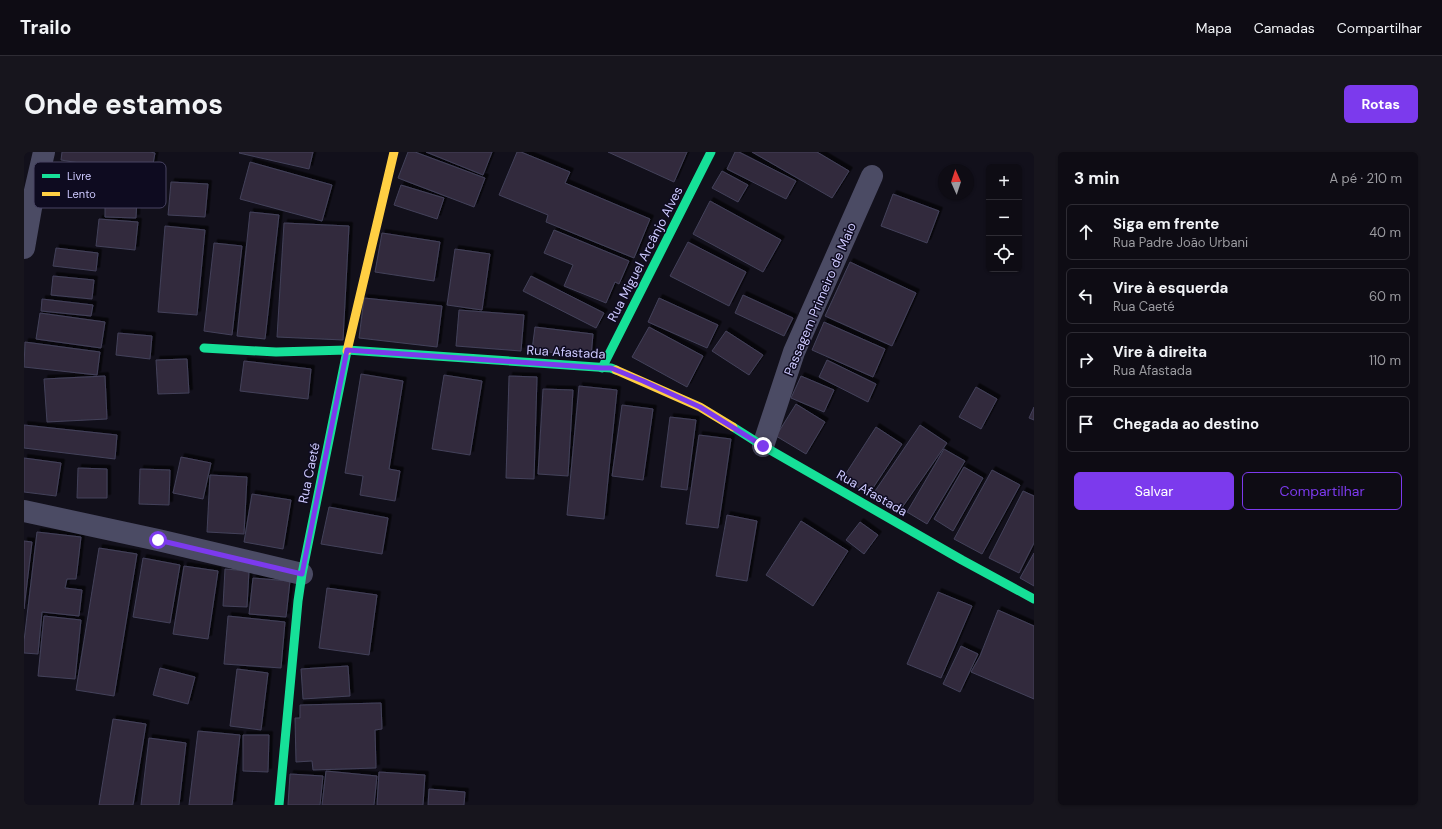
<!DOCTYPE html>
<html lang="pt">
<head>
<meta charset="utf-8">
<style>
	:root { --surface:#0e0c14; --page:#17151d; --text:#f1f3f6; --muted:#9b9ba0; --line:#2e2c34; --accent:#7c3aed }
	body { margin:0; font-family:"DM Sans",sans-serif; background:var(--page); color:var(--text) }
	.controls { position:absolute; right:12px; top:12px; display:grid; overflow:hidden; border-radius:6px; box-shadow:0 1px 3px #0004 }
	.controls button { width:36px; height:36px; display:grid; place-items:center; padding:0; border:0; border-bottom:1px solid var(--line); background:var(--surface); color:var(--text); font:20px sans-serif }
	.compass { position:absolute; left:914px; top:12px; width:36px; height:36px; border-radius:50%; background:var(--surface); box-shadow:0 1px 3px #0004; rotate:357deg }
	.stop { position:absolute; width:12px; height:12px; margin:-9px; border:3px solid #7c3aed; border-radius:50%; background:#fff }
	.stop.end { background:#7c3aed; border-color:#fff; box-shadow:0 1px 4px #0008 }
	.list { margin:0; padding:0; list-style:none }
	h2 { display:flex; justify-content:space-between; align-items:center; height:52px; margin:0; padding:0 16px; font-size:17px }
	h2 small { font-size:13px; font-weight:400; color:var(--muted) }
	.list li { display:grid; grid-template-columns:26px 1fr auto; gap:12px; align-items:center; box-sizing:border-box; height:56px; margin:0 8px 8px; padding:0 8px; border:1px solid var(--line); border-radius:6px }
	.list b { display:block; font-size:15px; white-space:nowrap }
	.list p { margin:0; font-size:13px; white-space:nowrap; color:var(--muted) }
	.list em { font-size:13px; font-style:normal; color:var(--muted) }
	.actions { display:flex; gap:8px; padding:12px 16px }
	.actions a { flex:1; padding:9px 0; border:1px solid var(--accent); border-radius:6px; text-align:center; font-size:14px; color:var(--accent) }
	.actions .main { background:var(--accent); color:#fff }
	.icon { flex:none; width:22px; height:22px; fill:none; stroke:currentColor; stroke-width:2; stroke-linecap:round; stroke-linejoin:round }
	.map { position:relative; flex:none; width:1010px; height:653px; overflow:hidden; border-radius:6px }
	header { display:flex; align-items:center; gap:24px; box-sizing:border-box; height:56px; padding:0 20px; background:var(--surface); border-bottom:1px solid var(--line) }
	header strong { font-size:19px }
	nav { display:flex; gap:22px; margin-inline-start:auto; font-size:14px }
	.intro { display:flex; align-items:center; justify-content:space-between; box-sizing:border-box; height:96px; padding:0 24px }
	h1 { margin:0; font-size:28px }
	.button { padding:10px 18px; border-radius:6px; background:var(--accent); color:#fff; font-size:14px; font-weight:700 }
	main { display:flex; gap:24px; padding:0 24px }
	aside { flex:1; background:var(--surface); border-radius:6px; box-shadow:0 1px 3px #0004 }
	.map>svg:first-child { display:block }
	.building { fill:#302c3e; stroke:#44415a; filter:url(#shadow) }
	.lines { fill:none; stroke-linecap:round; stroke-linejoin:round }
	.street { stroke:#4b4b64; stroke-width:22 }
	.fast { stroke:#16e098; stroke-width:9 }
	.slow { stroke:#ffcf43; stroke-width:9 }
	.route { stroke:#7c3aed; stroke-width:5 }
	.labels { text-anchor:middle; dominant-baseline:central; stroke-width:3; stroke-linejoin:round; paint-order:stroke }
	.street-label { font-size:13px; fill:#cecaff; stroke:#0e0b20 }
	.key { fill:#0e0b20; stroke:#484463; stroke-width:1 }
	.key-label { font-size:11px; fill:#cecaff }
</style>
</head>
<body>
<header>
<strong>Trailo</strong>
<nav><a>Mapa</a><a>Camadas</a><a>Compartilhar</a></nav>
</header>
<div class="intro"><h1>Onde estamos</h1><a class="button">Rotas</a></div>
<main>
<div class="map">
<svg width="1010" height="653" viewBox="0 0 1010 653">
	<defs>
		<filter id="shadow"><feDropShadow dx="3.5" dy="-3.5" stdDeviation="0" flood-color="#0009"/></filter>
	</defs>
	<rect width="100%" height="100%" fill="#12101b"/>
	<g class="building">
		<polygon points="38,0 126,0 131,1 127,23 37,8"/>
		<polygon points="216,0 289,0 285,17 215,1"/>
		<polygon points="384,0 391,0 461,26 450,55 374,26"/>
		<polygon points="402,0 468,0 459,23"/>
		<polygon points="493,0 497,0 546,20 541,31 626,67 610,106 522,70 524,63 475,43"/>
		<polygon points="584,0 663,0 650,30"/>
		<polygon points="711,0 715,0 772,29 762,47 703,17"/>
		<polygon points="728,0 793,0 825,19 808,46"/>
		<polygon points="226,10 308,33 298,69 216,47"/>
		<polygon points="698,19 724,33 714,50 688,36"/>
		<polygon points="147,30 184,32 181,65 144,63"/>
		<polygon points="377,33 420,46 413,67 370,53"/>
		<polygon points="869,42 915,59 903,91 857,74"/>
		<polygon points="81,46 113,47 112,66 81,65"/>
		<polygon points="686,49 757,88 739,120 669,82"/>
		<polygon points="226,60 255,63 241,187 213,184"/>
		<polygon points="75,67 114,70 111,98 72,94"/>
		<polygon points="260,71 325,74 319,188 253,185"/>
		<polygon points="141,74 181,78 173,163 134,160"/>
		<polygon points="530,78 605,109 595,132 591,130 582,151 540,134 549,113 520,101"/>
		<polygon points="358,81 416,90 410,129 351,120"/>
		<polygon points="664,90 722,120 705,154 646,124"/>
		<polygon points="190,91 218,94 208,183 180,179"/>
		<polygon points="32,96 74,101 72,119 29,114"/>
		<polygon points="431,97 466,102 458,158 423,153"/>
		<polygon points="826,110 892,141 868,194 801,164"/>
		<polygon points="29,124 70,128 68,147 27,143"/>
		<polygon points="507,124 580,161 572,176 499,139"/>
		<polygon points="719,143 769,166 760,184 711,161"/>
		<polygon points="340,146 418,154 413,195 335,186"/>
		<polygon points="635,146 694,173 683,196 624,170"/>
		<polygon points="18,147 69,153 67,164 17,159"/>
		<polygon points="435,158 500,163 497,199 432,194"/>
		<polygon points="16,161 81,170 77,196 12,187"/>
		<polygon points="800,170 861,197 849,225 788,198"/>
		<polygon points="511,175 569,182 567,205 508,198"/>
		<polygon points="625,175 679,204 663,235 608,205"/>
		<polygon points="702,179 739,203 725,223 688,199"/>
		<polygon points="94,181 128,184 126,207 92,203"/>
		<polygon points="1,190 76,200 73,223 0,215"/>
		<polygon points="163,207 165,241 134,242 132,208"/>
		<polygon points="803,208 852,232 844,250 795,225"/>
		<polygon points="220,209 287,217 284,247 216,239"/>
		<polygon points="337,222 379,229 365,317 376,319 371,349 336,343 339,324 321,321"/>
		<polygon points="420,223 458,229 446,303 408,297"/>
		<polygon points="81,224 83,267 23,270 20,227"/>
		<polygon points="485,224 513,225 510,327 482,326"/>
		<polygon points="777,224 810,238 800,260 767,246"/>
		<polygon points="555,234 593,238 580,367 543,363"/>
		<polygon points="952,235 973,247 957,277 935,265"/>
		<polygon points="519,237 549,238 544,324 514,322"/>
		<polygon points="772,252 801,270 782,302 752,284"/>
		<polygon points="598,253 629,257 619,328 588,324"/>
		<polygon points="1010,255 1010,268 1005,266"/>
		<polygon points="646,265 672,268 663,338 637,335"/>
		<polygon points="0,273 93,283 91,307 0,296"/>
		<polygon points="896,273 923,291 875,360 849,342"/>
		<polygon points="852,275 878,292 845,342 819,326"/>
		<polygon points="675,283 707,287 694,376 662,372"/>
		<polygon points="920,297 941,309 903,372 883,360"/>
		<polygon points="157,305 187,311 179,347 149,341"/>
		<polygon points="0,306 37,311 32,344 0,340"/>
		<polygon points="940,315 959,326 929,379 910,367"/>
		<polygon points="54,316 83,317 83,346 53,346"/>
		<polygon points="116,317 146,318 145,353 115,352"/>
		<polygon points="968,318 996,333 958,402 930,387"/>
		<polygon points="186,323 223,325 220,382 183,380"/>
		<polygon points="999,339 1010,344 1010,391 995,421 965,406"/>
		<polygon points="228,342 267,348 259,397 220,390"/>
		<polygon points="305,355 364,366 358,402 297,392"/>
		<polygon points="703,363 733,369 723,429 692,424"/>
		<polygon points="777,369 824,399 789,454 742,423"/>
		<polygon points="836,370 854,383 840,402 822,388"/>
		<polygon points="13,380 57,385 52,427 43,427 41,436 58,438 55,464 18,460 14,502 0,501 0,489"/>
		<polygon points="0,389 8,390 0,457"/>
		<polygon points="75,396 113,402 90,544 52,538"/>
		<polygon points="1010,401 1010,434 996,426"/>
		<polygon points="119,406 156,413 146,471 109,465"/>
		<polygon points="160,414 194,419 184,487 149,482"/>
		<polygon points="201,417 225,419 223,455 199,454"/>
		<polygon points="229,426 266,429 262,465 225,462"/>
		<polygon points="303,436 353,443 345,503 295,496"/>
		<polygon points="914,440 948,454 917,526 883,512"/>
		<polygon points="974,458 1010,474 1010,547 947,520 956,504"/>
		<polygon points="20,464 57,468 51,527 14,524"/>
		<polygon points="204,464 261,470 257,516 200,512"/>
		<polygon points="937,494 954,502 936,540 919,532"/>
		<polygon points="324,514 326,544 279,547 277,517"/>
		<polygon points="136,516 171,525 164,552 129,543"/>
		<polygon points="213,517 244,521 237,578 206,574"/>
		<polygon points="357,551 358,577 351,578 352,616 289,618 288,609 272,610 271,566 276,566 276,553"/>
		<polygon points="89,567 122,572 109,653 75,653"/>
		<polygon points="174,579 216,583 208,653 165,653"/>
		<polygon points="219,583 245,583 244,620 219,619"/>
		<polygon points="125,586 162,591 155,653 117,653"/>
		<polygon points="302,619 353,624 350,653 298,653"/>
		<polygon points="355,620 401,623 399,653 353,653"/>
		<polygon points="266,622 299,624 296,653 264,653"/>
		<polygon points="405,637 441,640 440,653 404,653"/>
	</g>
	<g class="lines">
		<g class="street">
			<polyline points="0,96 7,56 20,0"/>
			<polyline points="739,294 770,200 848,24"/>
			<polyline points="0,359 134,388 278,422"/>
		</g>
		<g class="fast">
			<polyline points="180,196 252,200 323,198 587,216 592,218"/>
			<polyline points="578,216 687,0"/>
			<polyline points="709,275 739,294 938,408 1010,447"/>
			<polyline points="255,653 274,449 278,422 323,199"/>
		</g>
		<g class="slow">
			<polyline points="323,199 370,0"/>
			<polyline points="592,218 676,255 709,275"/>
		</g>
	</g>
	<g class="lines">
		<polyline class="route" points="134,388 278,422 323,198 578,216 587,216 619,229 676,255 739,294"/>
	</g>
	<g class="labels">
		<g class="street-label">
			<text transform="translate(621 102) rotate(-63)">Rua Miguel Arcânjo Alves</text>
			<text transform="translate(796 147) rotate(-67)">Passagem Primeiro de Maio</text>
			<text transform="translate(542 200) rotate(3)">Rua Afastada</text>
			<text transform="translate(285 321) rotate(-78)">Rua Caeté</text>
			<text transform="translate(848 341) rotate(30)">Rua Afastada</text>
		</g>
	</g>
	<rect x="10" y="10" width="132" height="46" rx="6" class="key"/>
	<rect x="18" y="22" width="18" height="4" fill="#16e098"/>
	<rect x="18" y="40" width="18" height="4" fill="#ffcf43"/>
	<g class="key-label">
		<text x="43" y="28">Livre</text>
		<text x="43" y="46">Lento</text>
	</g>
</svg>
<div class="controls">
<button>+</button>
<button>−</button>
<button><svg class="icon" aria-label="locate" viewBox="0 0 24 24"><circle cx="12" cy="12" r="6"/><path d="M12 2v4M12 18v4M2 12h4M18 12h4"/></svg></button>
</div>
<svg class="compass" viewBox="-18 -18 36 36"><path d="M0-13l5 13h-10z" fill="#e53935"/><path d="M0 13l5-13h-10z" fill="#9b9ba0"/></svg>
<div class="stop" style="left:134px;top:388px"></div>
<div class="stop end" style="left:739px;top:294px"></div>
</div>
<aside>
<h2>3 min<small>A pé · 210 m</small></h2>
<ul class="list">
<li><svg class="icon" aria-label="ahead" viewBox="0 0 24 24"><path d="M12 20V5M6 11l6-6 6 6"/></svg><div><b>Siga em frente</b><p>Rua Padre João Urbani</p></div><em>40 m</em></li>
<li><svg class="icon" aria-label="left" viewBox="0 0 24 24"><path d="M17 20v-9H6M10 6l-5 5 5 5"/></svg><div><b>Vire à esquerda</b><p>Rua Caeté</p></div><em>60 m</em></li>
<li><svg class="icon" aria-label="right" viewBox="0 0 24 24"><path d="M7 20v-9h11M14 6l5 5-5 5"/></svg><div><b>Vire à direita</b><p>Rua Afastada</p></div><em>110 m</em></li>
<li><svg class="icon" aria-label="arrive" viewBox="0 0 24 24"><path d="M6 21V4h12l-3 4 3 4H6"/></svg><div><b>Chegada ao destino</b></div></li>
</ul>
<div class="actions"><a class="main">Salvar</a><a>Compartilhar</a></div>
</aside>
</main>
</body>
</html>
